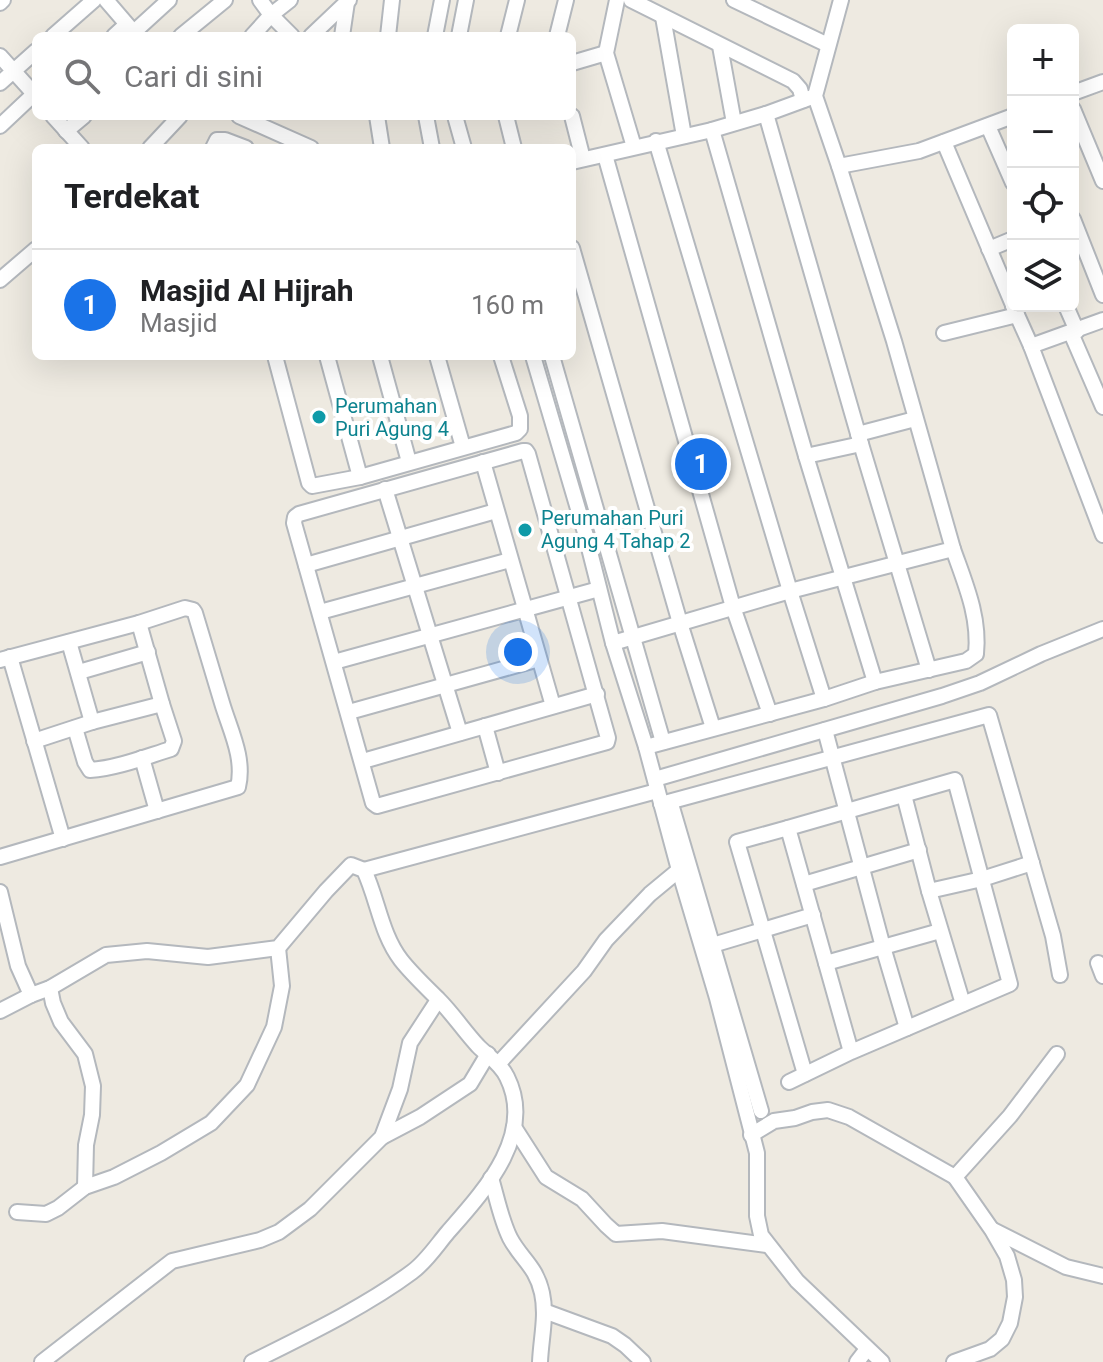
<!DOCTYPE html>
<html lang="id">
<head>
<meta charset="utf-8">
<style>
	:root { --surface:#fff; --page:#f6f6f6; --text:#202124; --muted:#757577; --line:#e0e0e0; --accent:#1a73e8 }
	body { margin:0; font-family:Roboto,sans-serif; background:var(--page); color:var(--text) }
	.controls { position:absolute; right:24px; top:24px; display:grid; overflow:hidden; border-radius:12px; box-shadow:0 8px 32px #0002 }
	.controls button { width:72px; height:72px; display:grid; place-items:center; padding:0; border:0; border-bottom:2px solid var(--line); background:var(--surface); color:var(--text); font:40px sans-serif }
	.you { position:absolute; left:518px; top:652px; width:28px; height:28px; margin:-20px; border:6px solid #fff; border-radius:50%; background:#1a73e8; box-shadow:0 0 0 12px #1a73e833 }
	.badge { display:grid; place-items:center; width:52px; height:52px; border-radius:50%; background:var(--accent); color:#fff; font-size:26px; font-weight:700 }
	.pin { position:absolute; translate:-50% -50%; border:4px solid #fff; box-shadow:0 2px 8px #0006 }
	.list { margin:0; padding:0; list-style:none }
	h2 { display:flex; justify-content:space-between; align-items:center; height:104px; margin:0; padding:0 32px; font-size:34px }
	h2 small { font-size:26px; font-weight:400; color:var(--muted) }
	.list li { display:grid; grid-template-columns:52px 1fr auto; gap:24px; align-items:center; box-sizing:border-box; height:112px; padding:0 32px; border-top:2px solid var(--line) }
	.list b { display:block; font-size:30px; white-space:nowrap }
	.list p { margin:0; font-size:26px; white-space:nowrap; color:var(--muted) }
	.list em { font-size:26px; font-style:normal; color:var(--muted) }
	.icon { flex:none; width:44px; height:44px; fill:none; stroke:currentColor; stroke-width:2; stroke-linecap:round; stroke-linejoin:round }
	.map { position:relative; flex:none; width:1103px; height:1362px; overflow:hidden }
	.search { position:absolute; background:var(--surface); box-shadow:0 8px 32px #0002; left:32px; top:32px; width:544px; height:88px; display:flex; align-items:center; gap:20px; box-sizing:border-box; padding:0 28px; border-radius:12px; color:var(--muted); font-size:30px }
	.panel { position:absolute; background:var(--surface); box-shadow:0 8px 32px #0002; left:32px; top:144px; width:544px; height:216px; border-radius:12px }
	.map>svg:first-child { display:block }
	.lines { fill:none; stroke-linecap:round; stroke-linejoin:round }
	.minor-casing { stroke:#b4b8bd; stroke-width:18 }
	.minor { stroke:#fff; stroke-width:14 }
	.culture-dot { fill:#0f9aa8; stroke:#fff; stroke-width:3 }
	.labels { text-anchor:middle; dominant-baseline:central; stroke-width:8; stroke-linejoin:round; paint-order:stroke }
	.culture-label { font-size:20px; fill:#0d838f; stroke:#fff; text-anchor:start }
</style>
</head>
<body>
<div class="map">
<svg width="1103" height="1362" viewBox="0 0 1103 1362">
	<rect width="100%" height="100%" fill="#eeeae1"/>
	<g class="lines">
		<g class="minor-casing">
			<g id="minor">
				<polyline points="106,0 137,36"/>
				<polyline points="260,0 271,15 292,36"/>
				<polyline points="617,0 606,53 634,147"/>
				<polyline points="631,0 793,81 800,89 803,100"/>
				<polyline points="734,0 828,45"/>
				<polyline points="0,3 3,0"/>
				<polyline points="663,17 684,136"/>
				<polyline points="134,32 169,0"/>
				<polyline points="53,36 94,0"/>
				<polyline points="114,36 126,25"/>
				<polyline points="181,36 225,0"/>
				<polyline points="252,36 271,15 290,0"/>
				<polyline points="311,36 349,0"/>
				<polyline points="342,36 347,2"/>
				<polyline points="388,36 392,0"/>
				<polyline points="435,36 442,0"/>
				<polyline points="459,36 466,0"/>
				<polyline points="508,36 517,0"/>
				<polyline points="557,36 566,0"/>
				<polyline points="720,46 734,123"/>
				<polyline points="0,56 36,96"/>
				<polyline points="572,63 606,53"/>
				<polyline points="0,83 36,51"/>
				<polyline points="1073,93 1103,82"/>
				<polyline points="1073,109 1103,181"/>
				<polyline points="766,114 861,444 929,670"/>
				<polyline points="53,116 82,148"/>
				<polyline points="239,116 311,148"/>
				<polyline points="377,116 382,148"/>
				<polyline points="426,116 432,148"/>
				<polyline points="455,116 464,148"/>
				<polyline points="506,116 514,148"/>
				<polyline points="572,116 583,159"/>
				<polyline points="0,126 34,94"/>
				<polyline points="988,126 1013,183"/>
				<polyline points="66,131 84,116"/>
				<polyline points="656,141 790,591 824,699"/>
				<polyline points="944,142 1013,305"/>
				<polyline points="150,148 180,116"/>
				<polyline points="213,148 217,140 225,140 246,148"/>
				<polyline points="605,155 733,607 770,714"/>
				<polyline points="572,162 712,130 766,114 815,96"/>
				<polyline points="839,166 919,151 1013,116"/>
				<polyline points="1073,219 1103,295"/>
				<polyline points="572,248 680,623 713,728"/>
				<polyline points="989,249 1013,239"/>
				<polyline points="0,280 36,249"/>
				<polyline points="1013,306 1031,346 1103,535"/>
				<polyline points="1066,306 1077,331"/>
				<polyline points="944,333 1017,315"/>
				<polyline points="1071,333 1103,407"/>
				<polyline points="1031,346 1103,320"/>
				<polyline points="275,356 309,483 312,486 360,477 516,433 520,429 520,416 501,356"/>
				<polyline points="327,356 360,477"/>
				<polyline points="380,356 409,462"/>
				<polyline points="437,356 463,447"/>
				<polyline points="533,356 586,536 613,643 790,591 953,549 894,341 839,166 815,96 841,0"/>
				<polyline points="552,356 663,742"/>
				<polyline points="858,434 915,419"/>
				<polygon points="523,451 526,451 528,454 608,738 607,742 377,806 373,803 294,523 295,517 299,514"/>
				<polyline points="806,456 861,444"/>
				<polyline points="483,462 553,706"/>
				<polyline points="385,489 460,733"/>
				<polyline points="306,565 496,511"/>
				<polyline points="320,612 510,560"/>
				<polyline points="69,642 92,722"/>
				<polyline points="10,657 63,839"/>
				<path d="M0 660 139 623 185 608 193 610 195 613C204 643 213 673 222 703 230 730 245 758 238 787L0 857"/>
				<polyline points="334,662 599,589"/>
				<polyline points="79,672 148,652"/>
				<path d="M875 682 966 661 976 654C980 617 965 583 953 549"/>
				<polyline points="349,712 539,659"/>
				<polyline points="485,726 498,773"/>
				<path d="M75 728 85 762 90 770C118 768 145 757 171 749L174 741 162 704 139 623"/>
				<polyline points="825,730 883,947 907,1028"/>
				<polyline points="34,741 92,722 162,704"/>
				<polyline points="646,747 824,699 875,682 806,456 712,130"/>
				<polyline points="142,758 157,811"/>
				<polyline points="363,761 597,694"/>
				<polyline points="655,779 942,696 980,683 1041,654 1103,629"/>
				<polyline points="904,795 929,891 982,879 1032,863"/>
				<polyline points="661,804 989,715 1053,936 1060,975"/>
				<polyline points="671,804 761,1111"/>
				<polyline points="788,828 737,842 805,1074"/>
				<polyline points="364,870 657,791"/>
				<polyline points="679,870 717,998 757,1153 757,1216 761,1235 797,1281 882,1362"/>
				<polyline points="804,884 919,850"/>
				<polyline points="929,891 963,1004"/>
				<polyline points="0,892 18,966 31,995"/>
				<polyline points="706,947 813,915"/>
				<polyline points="826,963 940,931"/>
				<polyline points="1098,963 1103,976"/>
				<polyline points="50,988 53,1003 61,1022 85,1054 93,1086 92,1115 86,1145 85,1187"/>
				<path d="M0 1011 31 995 50 988 106 955 147 951 208 957 278 948 326 891 351 865 364 870C378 900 381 934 401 960 412 974 426 987 439 1000 453 1014 464 1031 478 1046 489 1057 500 1063 507 1077 536 1135 484 1191 448 1232 437 1245 426 1262 412 1272 365 1307 304 1336 252 1362"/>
				<polyline points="499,1063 584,971 606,940 650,894 679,870 646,747 613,643"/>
				<polyline points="789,1082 851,1052 1010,984 955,780 788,828 851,1052"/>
				<polyline points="514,1127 546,1177 582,1199 606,1225 616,1234 662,1231 767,1245"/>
				<polyline points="751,1135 774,1121 795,1118 812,1112 828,1110 849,1117 955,1177 992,1230 1007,1256 1014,1280 1015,1297 1010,1323 1002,1339 990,1349 954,1362"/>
				<polyline points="382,1137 420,1117 470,1084 488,1054"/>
				<polyline points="955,1177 1010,1116 1057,1054"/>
				<path d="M491 1178C497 1198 501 1220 510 1238 521 1259 536 1266 542 1293 547 1316 541 1338 540 1362"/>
				<polyline points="17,1212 46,1214 58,1208 85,1187 114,1177 161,1153 211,1123 247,1085 274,1027 282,986 278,948"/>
				<polyline points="993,1230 1066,1267 1103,1276"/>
				<polyline points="544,1311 612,1336 625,1345 643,1362"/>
				<polyline points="42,1362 172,1261 260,1240 279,1232 310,1209 382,1137 400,1089 410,1043 438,1000"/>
				<polyline points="857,1362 867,1349"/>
			</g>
		</g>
		<use href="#minor" class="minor"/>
	</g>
	<g class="culture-dot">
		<circle cx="319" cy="417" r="8"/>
		<circle cx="525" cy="530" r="8"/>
	</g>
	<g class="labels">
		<g class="culture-label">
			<text x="335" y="406">Perumahan<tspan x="335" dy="23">Puri Agung 4</tspan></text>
			<text x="541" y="518">Perumahan Puri<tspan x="541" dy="23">Agung 4 Tahap 2</tspan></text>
		</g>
	</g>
</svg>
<div class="controls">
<button>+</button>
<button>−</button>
<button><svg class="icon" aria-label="locate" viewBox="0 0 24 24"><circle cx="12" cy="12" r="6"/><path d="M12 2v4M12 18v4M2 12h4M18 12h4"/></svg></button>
<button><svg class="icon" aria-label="layers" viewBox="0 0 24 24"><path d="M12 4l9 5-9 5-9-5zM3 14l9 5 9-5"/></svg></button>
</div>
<div class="you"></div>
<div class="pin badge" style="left:701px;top:464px">1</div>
<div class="search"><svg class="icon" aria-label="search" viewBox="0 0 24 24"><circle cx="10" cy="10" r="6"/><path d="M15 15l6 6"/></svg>Cari di sini</div>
<section class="panel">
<h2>Terdekat<small></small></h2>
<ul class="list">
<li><span class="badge">1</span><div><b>Masjid Al Hijrah</b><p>Masjid</p></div><em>160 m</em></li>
</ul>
</section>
</div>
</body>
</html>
